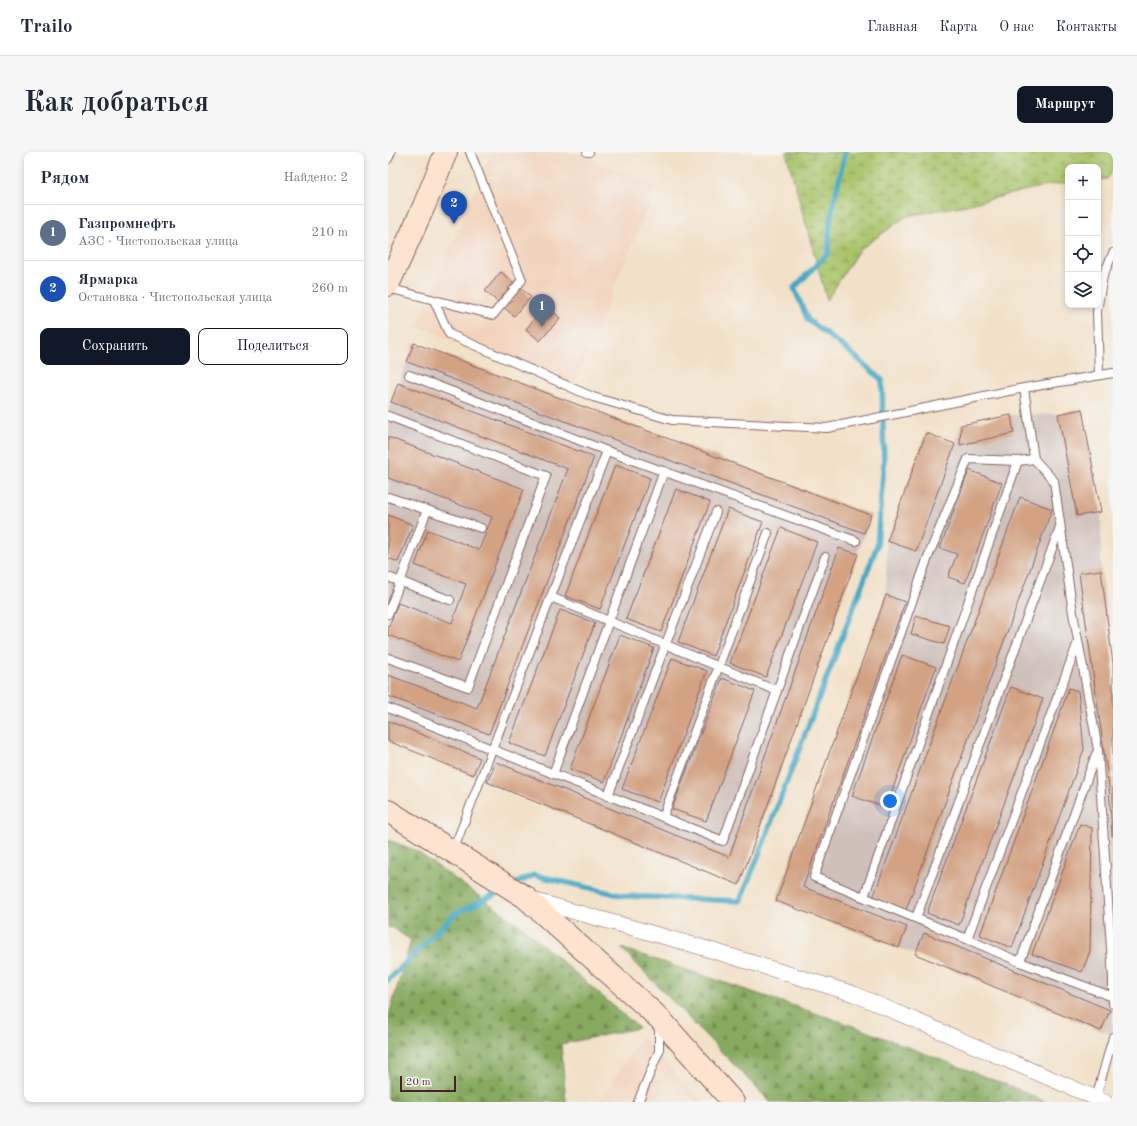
<!DOCTYPE html>
<html lang="ru">
<head>
<meta charset="utf-8">
<style>
	:root { --surface:#fff; --page:#f6f6f7; --text:#1f2937; --muted:#747a83; --line:#e0e1e3; --accent:#111827 }
	body { margin:0; font-family:"Old Standard TT",serif; background:var(--page); color:var(--text) }
	.controls { position:absolute; right:12px; top:12px; display:grid; overflow:hidden; border-radius:8px; box-shadow:0 2px 6px #0003 }
	.controls button { width:36px; height:36px; display:grid; place-items:center; padding:0; border:0; border-bottom:1px solid var(--line); background:var(--surface); color:var(--text); font:20px sans-serif }
	.scale { position:absolute; left:12px; bottom:10px; width:56px; box-sizing:border-box; padding-left:4px; border:2px solid #4a1f2b; border-top:0; font-size:11px; line-height:14px; white-space:nowrap; color:#4a1f2b; -webkit-text-stroke:3px #f6f6f2; paint-order:stroke }
	.you { position:absolute; left:502px; top:649px; width:14px; height:14px; margin:-10px; border:3px solid #fff; border-radius:50%; background:#1a73e8; box-shadow:0 0 0 6px #1a73e833 }
	.badge { display:grid; place-items:center; width:26px; height:26px; border-radius:50%; background:var(--accent); color:#fff; font-size:13px; font-weight:700 }
	.pin { position:absolute; translate:-50% -33px; filter:drop-shadow(0 1px 2px #0008) }
	.pin::after { content:''; position:absolute; top:21px; width:14px; height:12px; background:inherit; clip-path:polygon(0 0,100% 0,50% 100%) }
	.list { margin:0; padding:0; list-style:none }
	h2 { display:flex; justify-content:space-between; align-items:center; height:52px; margin:0; padding:0 16px; font-size:17px }
	h2 small { font-size:13px; font-weight:400; color:var(--muted) }
	.list li { display:grid; grid-template-columns:26px 1fr auto; gap:12px; align-items:center; box-sizing:border-box; height:56px; padding:0 16px; border-top:1px solid var(--line) }
	.list b { display:block; font-size:15px; white-space:nowrap }
	.list p { margin:0; font-size:13px; white-space:nowrap; color:var(--muted) }
	.list em { font-size:13px; font-style:normal; color:var(--muted) }
	.actions { display:flex; gap:8px; padding:12px 16px }
	.actions a { flex:1; padding:9px 0; border:1px solid var(--accent); border-radius:8px; text-align:center; font-size:14px; color:var(--accent) }
	.actions .main { background:var(--accent); color:#fff }
	.icon { flex:none; width:22px; height:22px; fill:none; stroke:currentColor; stroke-width:2; stroke-linecap:round; stroke-linejoin:round }
	.map { position:relative; flex:none; width:725px; height:950px; overflow:hidden; border-radius:8px }
	header { display:flex; align-items:center; gap:24px; box-sizing:border-box; height:56px; padding:0 20px; background:var(--surface); border-bottom:1px solid var(--line) }
	header strong { font-size:19px }
	nav { display:flex; gap:22px; margin-inline-start:auto; font-size:14px }
	.intro { display:flex; align-items:center; justify-content:space-between; box-sizing:border-box; height:96px; padding:0 24px }
	h1 { margin:0; font-size:28px }
	.button { padding:10px 18px; border-radius:8px; background:var(--accent); color:#fff; font-size:14px; font-weight:700 }
	main { display:flex; gap:24px; padding:0 24px }
	aside { flex:1; background:var(--surface); border-radius:8px; box-shadow:0 2px 6px #0003 }
	.map>svg:first-child { display:block }
	.built { fill:#f2d4be }
	.industrial { fill:#cfc0ba }
	.forest { fill:url(#forest-firs); stroke:#686445 }
	.wetland { fill:url(#wetland-marsh); stroke:#7a724b }
	.lines { fill:none; stroke-linecap:round; stroke-linejoin:round }
	.stream { stroke:#45a8c4; stroke-width:5.5 }
	.building { fill:#d3a283 }
	.service-casing { stroke:#856362; stroke-width:10 }
	.minor-casing { stroke:#856362; stroke-width:16 }
	.secondary-casing { stroke:#856362; stroke-width:24 }
	.service { stroke:#fff; stroke-width:8 }
	.minor { stroke:#fff; stroke-width:15 }
	.secondary { stroke:#fde4d1; stroke-width:22 }
</style>
</head>
<body>
<header>
<strong>Trailo</strong>
<nav><a>Главная</a><a>Карта</a><a>О нас</a><a>Контакты</a></nav>
</header>
<div class="intro"><h1>Как добраться</h1><a class="button">Маршрут</a></div>
<main>
<aside>
<h2>Рядом<small>Найдено: 2</small></h2>
<ul class="list">
<li><span class="badge" style="background:#5c6f8a">1</span><div><b>Газпромнефть</b><p>АЗС · Чистопольская улица</p></div><em>210 m</em></li>
<li><span class="badge" style="background:#1a4fb4">2</span><div><b>Ярмарка</b><p>Остановка · Чистопольская улица</p></div><em>260 m</em></li>
</ul>
<div class="actions"><a class="main">Сохранить</a><a>Поделиться</a></div>
</aside>
<div class="map">
<svg width="725" height="950" viewBox="0 0 725 950">
	<defs>
		<pattern id="forest-firs" width="22" height="20" patternUnits="userSpaceOnUse"><rect width="22" height="20" fill="#86aa5f"/><path d="M5 1l3.5 6h-7zM16 11l3.5 6h-7z" fill="#708a4f"/></pattern>
		<pattern id="wetland-marsh" width="20" height="14" patternUnits="userSpaceOnUse"><rect width="20" height="14" fill="#a9c46b"/><path d="M1 5h8M5 5V1M11 12h8M15 12V8" fill="none" stroke="#8c9f58"/></pattern>
	</defs>
	<rect width="100%" height="100%" fill="#f6f6f2"/>
	<filter id="ink" filterUnits="userSpaceOnUse"><feTurbulence type="fractalNoise" baseFrequency=".025" numOctaves="2"/><feDisplacementMap in="SourceGraphic" scale="8" xChannelSelector="R" yChannelSelector="G"/><feConvolveMatrix kernelMatrix="1 2 1 2 8 2 1 2 1" color-interpolation-filters="sRGB"/></filter>
	<filter id="wash" filterUnits="userSpaceOnUse"><feTurbulence type="fractalNoise" baseFrequency=".012" numOctaves="4" result="noise"/><feDisplacementMap in="SourceGraphic" scale="16" xChannelSelector="R" yChannelSelector="G"/><feGaussianBlur stdDeviation="0.9" result="paint"/><feColorMatrix in="noise" values="0 0 0 0 0 0 0 0 0 0 0 0 0 0 0 0 0 1.4 0 .05"/><feComposite in="paint" operator="in"/></filter>
	<g filter="url(#wash)">
		<rect width="100%" height="100%" fill="#f2e1c9"/>
		<g class="built">
			<polygon points="103,0 188,0 269,34 183,238 30,174"/>
			<polygon points="254,885 313,950 211,950"/>
		</g>
		<g class="industrial">
			<polygon points="26,191 483,363 351,733 0,589 0,258"/>
			<polygon points="694,257 713,360 713,418 725,512 725,882 713,879 527,802 388,749 498,443 499,389 538,281 567,292 573,273 623,263 670,262"/>
		</g>
		<g class="forest">
			<polygon points="0,688 27,698 133,774 251,876 173,892 178,950 0,950 0,866 23,788 3,775 0,776"/>
			<polygon points="233,796 460,872 632,938 657,950 382,950"/>
		</g>
		<polygon class="wetland" points="398,0 725,0 725,18 719,27 710,28 710,15 680,15 680,31 660,33 578,53 519,64 471,98 439,148"/>
		<g class="lines">
			<g class="stream">
				<polyline points="127,732 146,723 236,744 352,749 370,705 489,394 496,310 494,228 461,199 420,168 406,136 440,101 442,68 457,0"/>
				<polyline points="0,828 67,762 116,738"/>
			</g>
		</g>
		<g id="blocks">
			<g class="building">
				<polygon points="113,120 143,145 126,164 97,139"/>
				<polygon points="158,153 172,166 152,189 138,177"/>
				<polygon points="26,191 483,363 476,381 19,210"/>
				<polygon points="10,231 206,305 101,582 0,544 0,523 89,556 180,317 3,250"/>
				<polygon points="694,257 713,360 689,364 670,262"/>
				<polygon points="623,263 626,281 572,293 573,273"/>
				<polygon points="538,281 567,292 528,399 499,389"/>
				<polygon points="0,285 136,337 70,510 0,483 0,477 10,451 64,471 78,432 27,413 40,378 91,398 104,365 0,326"/>
				<polygon points="227,313 262,326 212,457 177,444"/>
				<polygon points="581,318 614,331 577,431 560,425 569,402 552,396"/>
				<polygon points="288,337 322,350 273,480 238,467"/>
				<polygon points="632,345 664,357 518,758 485,746"/>
				<polygon points="340,357 375,370 325,504 290,490"/>
				<polygon points="0,363 25,373 10,410 0,406"/>
				<polygon points="393,376 429,390 378,525 342,511"/>
				<polygon points="451,396 470,402 351,733 99,630 108,610 341,705"/>
				<polygon points="713,418 725,512 725,684 724,684 721,635 691,421"/>
				<polygon points="498,443 517,450 415,735 519,775 511,796 388,749"/>
				<polygon points="172,458 207,471 157,604 121,591"/>
				<polygon points="528,464 562,474 556,492 523,482"/>
				<polygon points="232,483 266,496 216,630 182,617"/>
				<polygon points="514,503 548,515 498,656 464,644"/>
				<polygon points="284,506 319,519 270,650 234,637"/>
				<polygon points="334,526 367,539 318,669 284,657"/>
				<polygon points="623,535 655,547 571,773 539,761"/>
				<polygon points="681,536 690,539 696,597 624,796 592,783"/>
				<polygon points="0,569 92,606 85,623 0,589"/>
				<polygon points="692,672 704,676 702,799 694,820 644,802"/>
				<polygon points="536,781 722,858 713,879 527,802"/>
			</g>
		</g>
	</g>
	<g filter="url(#ink)">
		<use href="#blocks" fill-opacity="0" stroke="#856362" stroke-width="1"/>
		<g class="lines">
			<g class="service-casing">
				<g id="service">
					<polyline points="199,0 201,0"/>
					<polyline points="0,7 3,0"/>
					<polyline points="0,136 105,163 134,128 82,0"/>
					<polyline points="46,148 61,182 205,245 284,268 439,276 636,236 725,221"/>
					<polyline points="710,153 709,159 711,223"/>
					<polyline points="710,153 715,124 725,101"/>
					<polyline points="21,223 219,299 468,389"/>
					<polyline points="636,236 646,307 666,329 685,461 710,598 725,826 725,852"/>
					<polyline points="0,264 158,324 80,535 0,506"/>
					<polyline points="646,307 630,309 580,307 540,405 426,725 579,787 632,810 725,845"/>
					<polyline points="0,345 93,376"/>
					<polyline points="0,425 62,448"/>
					<polyline points="163,445 389,539"/>
					<polyline points="0,462 39,358"/>
					<polyline points="0,556 335,689 437,405"/>
					<polyline points="165,622 276,319"/>
					<polyline points="220,644 328,360"/>
					<polyline points="275,665 380,381"/>
					<polyline points="65,699 219,299"/>
					<polyline points="476,745 630,309"/>
					<polyline points="528,766 672,375"/>
					<polyline points="579,787 690,490"/>
					<polyline points="632,810 708,602"/>
					<polyline points="708,946 725,885"/>
					<polyline points="250,950 271,899 271,873"/>
				</g>
			</g>
			<g class="minor-casing">
				<polyline id="minor" points="141,747 306,793 466,842 717,950"/>
			</g>
			<g class="secondary-casing">
				<g id="secondary">
					<polyline points="0,133 36,54 58,0"/>
					<polyline points="0,659 137,745 271,866 345,950"/>
				</g>
			</g>
			<use href="#service" class="service"/>
			<use href="#minor" class="minor"/>
			<use href="#secondary" class="secondary"/>
		</g>
	</g>
</svg>
<div class="controls">
<button>+</button>
<button>−</button>
<button><svg class="icon" aria-label="locate" viewBox="0 0 24 24"><circle cx="12" cy="12" r="6"/><path d="M12 2v4M12 18v4M2 12h4M18 12h4"/></svg></button>
<button><svg class="icon" aria-label="layers" viewBox="0 0 24 24"><path d="M12 4l9 5-9 5-9-5zM3 14l9 5 9-5"/></svg></button>
</div>
<div class="scale">20 m</div>
<div class="you"></div>
<div class="pin badge" style="left:154px;top:175px;background:#5c6f8a">1</div>
<div class="pin badge" style="left:66px;top:72px;background:#1a4fb4">2</div>
</div>
</main>
</body>
</html>
